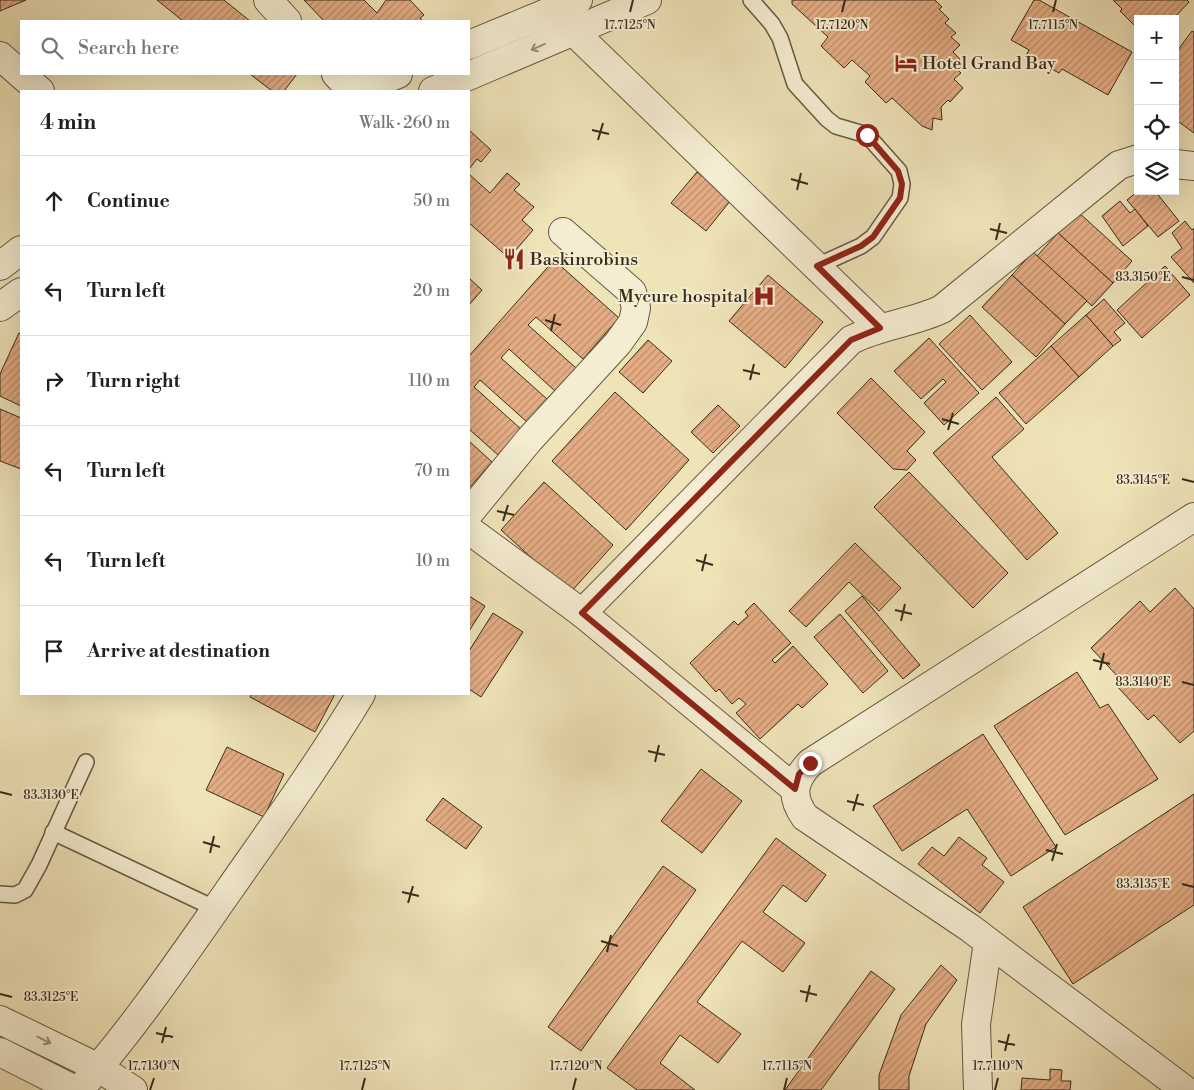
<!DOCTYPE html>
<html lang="en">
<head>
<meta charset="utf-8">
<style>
	:root { --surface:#fff; --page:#f6f6f6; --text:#202124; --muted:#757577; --line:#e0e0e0 }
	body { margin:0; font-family:"Libre Bodoni",serif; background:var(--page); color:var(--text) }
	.controls { position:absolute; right:15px; top:15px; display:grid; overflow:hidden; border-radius:0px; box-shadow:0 5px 20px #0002 }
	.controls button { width:45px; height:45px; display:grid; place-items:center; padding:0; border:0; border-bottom:1px solid var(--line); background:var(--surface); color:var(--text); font:25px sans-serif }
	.stop { position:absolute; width:15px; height:15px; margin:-11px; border:4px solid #8f2418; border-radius:50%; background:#fff }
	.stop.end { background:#8f2418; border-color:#fff; box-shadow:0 1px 5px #0008 }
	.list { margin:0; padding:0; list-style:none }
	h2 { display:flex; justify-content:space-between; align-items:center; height:65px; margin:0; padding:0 20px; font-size:21px }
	h2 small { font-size:16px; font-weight:400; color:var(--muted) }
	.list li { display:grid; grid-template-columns:32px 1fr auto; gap:15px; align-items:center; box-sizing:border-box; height:90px; padding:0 20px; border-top:1px solid var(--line) }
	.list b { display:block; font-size:19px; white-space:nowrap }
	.list em { font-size:16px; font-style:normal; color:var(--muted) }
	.icon { flex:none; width:28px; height:28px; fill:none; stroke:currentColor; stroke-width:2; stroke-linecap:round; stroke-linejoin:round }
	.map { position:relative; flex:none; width:1194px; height:1090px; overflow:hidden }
	.search { position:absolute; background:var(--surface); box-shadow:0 5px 20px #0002; left:20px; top:20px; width:450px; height:55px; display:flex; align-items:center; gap:12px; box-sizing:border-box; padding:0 18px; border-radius:0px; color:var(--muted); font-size:19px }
	.panel { position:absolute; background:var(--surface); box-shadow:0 5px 20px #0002; left:20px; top:90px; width:450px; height:605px; border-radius:0px }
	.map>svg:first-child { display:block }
	.building { fill:url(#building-hatch); stroke:#392c1a }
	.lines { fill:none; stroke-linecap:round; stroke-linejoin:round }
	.service-casing { stroke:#665a42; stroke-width:18 }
	.minor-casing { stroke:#665a42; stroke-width:30 }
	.tertiary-casing { stroke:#665a42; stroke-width:30 }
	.service { stroke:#f5edd1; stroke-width:15 }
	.minor { stroke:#f5edd1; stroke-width:28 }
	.tertiary { stroke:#f5edd1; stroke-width:28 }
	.oneway { stroke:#978c76 }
	.route { stroke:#8f2418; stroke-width:6 }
	.ticks { fill:none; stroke:#392c1a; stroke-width:2 }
	.labels { text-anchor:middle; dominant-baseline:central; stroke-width:4; stroke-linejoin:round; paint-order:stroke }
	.poi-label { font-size:18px; fill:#392c1a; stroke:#f5edd1; text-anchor:start }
	.ticks-label { font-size:12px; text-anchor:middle; fill:#392c1a; stroke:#f5edd1; stroke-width:4; stroke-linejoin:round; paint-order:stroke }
</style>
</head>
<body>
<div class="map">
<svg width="1194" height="1090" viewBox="0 0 1194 1090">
	<defs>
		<pattern id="building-hatch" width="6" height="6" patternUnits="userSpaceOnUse" patternTransform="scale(1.25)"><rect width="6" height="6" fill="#e5ad85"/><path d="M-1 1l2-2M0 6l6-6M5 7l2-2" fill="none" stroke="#bb8d6c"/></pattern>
	</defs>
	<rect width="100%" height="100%" fill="#efe3b8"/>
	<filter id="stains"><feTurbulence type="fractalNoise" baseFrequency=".004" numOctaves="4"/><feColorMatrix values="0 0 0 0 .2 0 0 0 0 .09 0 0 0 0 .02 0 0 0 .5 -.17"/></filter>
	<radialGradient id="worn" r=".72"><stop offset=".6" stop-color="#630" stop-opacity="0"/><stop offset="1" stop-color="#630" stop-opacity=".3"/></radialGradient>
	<g class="building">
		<polygon points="0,0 26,0 0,11"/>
		<polygon points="157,0 224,0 250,21 183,21"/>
		<polygon points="304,0 364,0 377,13 386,0 410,0 424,15 420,18 423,21 324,21"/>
		<polygon points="792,0 935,0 942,7 939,9 949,19 945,23 956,33 951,37 960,45 953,52 960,59 953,66 961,73 954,79 963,88 950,102 948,100 941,107 942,120 933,118 932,130 922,126 892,98 886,103 865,82 870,76 852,60 844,68 821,46 828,37 792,4"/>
		<polygon points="1034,0 1039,0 1132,52 1108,95 1062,69 1059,73 1026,55 1029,50 1011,40"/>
		<polygon points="1113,0 1187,0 1189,2 1173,19 1138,19 1138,29 1120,11 1122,9"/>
		<polygon points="1192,31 1194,32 1194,133 1175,119 1178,112 1175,110 1175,54"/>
		<polygon points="250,74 297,74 284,91 272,91"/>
		<polygon points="469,130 491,150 481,162 477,159 469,169"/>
		<polygon points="697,172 731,200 706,231 671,203"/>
		<polygon points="507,173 520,184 514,190 534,207 522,220 533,230 509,258 469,223 469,174 490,193"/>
		<polygon points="1138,191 1155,191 1179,221 1158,237 1127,200"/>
		<polygon points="1120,201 1130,213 1135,209 1148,226 1123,246 1102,216"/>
		<polygon points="1077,211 1132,261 1113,283 1058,233"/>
		<polygon points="1185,221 1192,230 1194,228 1194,283 1171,257 1182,248 1172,233"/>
		<polygon points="1058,233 1113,283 1092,306 1037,256"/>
		<polygon points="1033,252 1087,301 1065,324 1012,275"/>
		<polygon points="554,260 619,318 583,359 536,317 528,325 576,368 555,391 509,349 501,358 547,399 527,422 480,380 474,387 521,429 498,455 469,429 469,356"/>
		<polygon points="1165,266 1190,295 1142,338 1117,310"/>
		<polygon points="768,275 823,322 785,368 729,321"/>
		<polygon points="1012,275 1065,324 1036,357 982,307"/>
		<polygon points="469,278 482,290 469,305"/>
		<polygon points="1104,299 1125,323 1114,332 1121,340 1113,346 1086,315"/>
		<polygon points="970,315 1012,362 982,390 939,344"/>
		<polygon points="1086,315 1113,346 1079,377 1051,346"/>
		<polygon points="19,333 21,334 21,406 0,396 0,374"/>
		<polygon points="929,338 979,393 944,425 924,403 946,382 943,379 921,399 894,371"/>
		<polygon points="648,340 672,361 643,393 619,372"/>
		<polygon points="1051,346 1079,377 1026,424 999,393"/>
		<polygon points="871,378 925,432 907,451 916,460 907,470 893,469 837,413"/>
		<polygon points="615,392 689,460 626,530 552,461"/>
		<polygon points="996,397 1024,429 992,457 1058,533 1027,560 933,453"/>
		<polygon points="718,405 740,426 713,453 691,432"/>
		<polygon points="0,409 21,418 21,469 0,461"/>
		<polygon points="469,441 492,462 469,488"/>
		<polygon points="909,472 1008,573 973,608 874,507"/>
		<polygon points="544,482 613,545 570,593 501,530"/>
		<polygon points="855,543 901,588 879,611 849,582 806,627 789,611"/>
		<polygon points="1175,588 1194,609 1194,731 1180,743 1154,715 1148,720 1116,685 1121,680 1091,648 1140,601 1150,612"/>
		<polygon points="469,596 485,606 469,631"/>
		<polygon points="862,596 920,665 903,679 845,611"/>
		<polygon points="754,603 791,643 772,660 775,663 793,646 828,684 802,708 798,704 760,739 736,713 746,704 739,698 732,704 719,689 716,692 690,663 734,621 738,625 748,616 745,612"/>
		<polygon points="493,613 523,632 481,697 469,689 469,651"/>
		<polygon points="840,614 888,671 863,693 814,637"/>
		<polygon points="1077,672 1100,708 1108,704 1158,779 1065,835 994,726"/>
		<polygon points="252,694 335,694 315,732 250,697"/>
		<polygon points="983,734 1056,847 1011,876 967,809 902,851 873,806"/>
		<polygon points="227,747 284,774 264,817 206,790"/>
		<polygon points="701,769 742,801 702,853 661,821"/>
		<polygon points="1194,794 1194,905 1073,984 1023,907"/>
		<polygon points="443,798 482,827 466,849 426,820"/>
		<polygon points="959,837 987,858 982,865 1004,882 980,913 918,864 932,847 944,856"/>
		<polygon points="776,838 826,875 806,902 783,885 763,912 805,943 783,972 742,941 697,1002 741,1034 718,1063 680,1035 660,1063 695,1090 637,1090 607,1068"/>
		<polygon points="663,866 696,890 581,1051 548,1027"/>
		<polygon points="941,965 957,980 926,1024 909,1076 909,1090 879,1090 879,1075 901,1015"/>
		<polygon points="871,971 895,989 821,1090 785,1090"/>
		<polygon points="1050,1069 1062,1070 1061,1081 1071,1081 1070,1090 1021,1090 1022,1078 1050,1080"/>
	</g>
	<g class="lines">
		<g class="service-casing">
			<g id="service">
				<polyline points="751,0 772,24 780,38 795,84 827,119 836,126 867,135 899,171 902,184 900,198 873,237 861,246 817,266"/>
				<polyline points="53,832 216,909"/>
				<polyline points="0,894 15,895 25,890 39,865 86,762"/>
			</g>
		</g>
		<g class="minor-casing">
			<g id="minor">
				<polyline points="268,0 287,21"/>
				<polyline points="574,32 880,328"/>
				<polyline points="0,56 40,91"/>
				<polyline points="336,74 352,91"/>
				<polyline points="1175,164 1194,166"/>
				<polyline points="469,513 529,440 618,343 633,322 636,308 632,292 563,232"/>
				<polyline points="469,530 582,613 795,789"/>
				<path d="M582 613 851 340C880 325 913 323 942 309L1119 165 1138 159"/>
				<path d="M79 1090C134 1028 180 960 227 893 273 827 320 762 361 694"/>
				<polyline points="978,1090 976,1024 988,942"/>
			</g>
		</g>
		<g class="tertiary-casing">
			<g id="tertiary">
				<polyline points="469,45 578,0"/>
				<polyline points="355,91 398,74"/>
				<polyline points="433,91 647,0"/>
				<polyline points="0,266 21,250"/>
				<polyline points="0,307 21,292"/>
				<polyline points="0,1020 99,1068 133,1090"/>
				<polyline points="0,1052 75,1090"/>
				<path d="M1185 1090 970 928 805 817C790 796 793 781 810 763L1194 517"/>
			</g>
		</g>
		<use href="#service" class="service"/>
		<use href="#minor" class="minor"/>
		<use href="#tertiary" class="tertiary"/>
	</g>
	<defs><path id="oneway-shaft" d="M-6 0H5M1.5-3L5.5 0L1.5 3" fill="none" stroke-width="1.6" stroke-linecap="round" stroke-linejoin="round" transform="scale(1.25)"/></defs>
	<g class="oneway">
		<use href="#oneway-shaft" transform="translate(538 47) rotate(156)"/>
		<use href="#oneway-shaft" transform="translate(44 1040) rotate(27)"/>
	</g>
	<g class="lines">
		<polyline class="route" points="810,763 799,774 795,789 582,613 851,340 880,328 817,266 861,246 873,237 900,198 902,184 898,171 867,135"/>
	</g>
	<path class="ticks" d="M630 12 633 0M842 12 845 0M1053 12 1056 0M592 130 609 134M598 140 603 123M791 179 808 184M797 190 801 173M990 229 1007 233M996 240 1000 223M1182 277 1194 280M545 320 561 325M551 331 555 314M743 370 760 374M750 380 754 364M942 419 959 424M948 430 953 413M1182 479 1194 482M497 511 514 515M503 521 508 505M696 560 713 565M702 571 706 554M895 610 912 614M901 621 905 604M1093 660 1110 664M1100 670 1104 653M1182 682 1194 685M648 751 665 755M655 762 659 745M0 792 12 795M847 801 864 805M853 811 858 794M203 842 220 847M1046 850 1063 854M210 853 214 836M1052 861 1057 844M1182 884 1194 887M402 892 419 896M408 903 413 886M601 941 618 946M607 952 611 935M800 991 817 995M0 994 12 997M806 1002 810 985M156 1033 173 1037M998 1041 1015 1045M162 1043 166 1027M1005 1051 1009 1034M150 1090 154 1078M362 1090 365 1078M573 1090 576 1078M784 1090 787 1078M995 1090 998 1078"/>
	<defs>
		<g id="hotel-bare" transform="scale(1.725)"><path d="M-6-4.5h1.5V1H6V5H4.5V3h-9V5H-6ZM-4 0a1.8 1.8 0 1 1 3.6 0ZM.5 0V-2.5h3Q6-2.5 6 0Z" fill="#8f2418" stroke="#f5edd1" stroke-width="2.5" paint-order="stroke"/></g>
		<g id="restaurant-bare" transform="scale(1.725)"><path d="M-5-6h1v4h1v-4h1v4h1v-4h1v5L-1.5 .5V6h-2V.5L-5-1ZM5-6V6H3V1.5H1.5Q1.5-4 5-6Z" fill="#8f2418" stroke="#f5edd1" stroke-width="2.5" paint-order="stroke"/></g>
		<g id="hospital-bare" transform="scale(1.725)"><path d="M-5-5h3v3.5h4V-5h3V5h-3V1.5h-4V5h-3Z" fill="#8f2418" stroke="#f5edd1" stroke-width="2.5" paint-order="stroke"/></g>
	</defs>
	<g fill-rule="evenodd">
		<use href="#hotel-bare" x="906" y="63"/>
		<use href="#restaurant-bare" x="514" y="259"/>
		<use href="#hospital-bare" x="764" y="296"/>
	</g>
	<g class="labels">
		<g class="poi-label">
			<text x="922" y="63">Hotel Grand Bay</text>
			<text x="530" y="259">Baskinrobins</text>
			<text x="748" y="296" text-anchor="end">Mycure hospital</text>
		</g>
	</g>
	<g class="ticks-label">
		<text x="630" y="29">17.7125°N</text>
		<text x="842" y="29">17.7120°N</text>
		<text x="1053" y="29">17.7115°N</text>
		<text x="1143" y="281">83.3150°E</text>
		<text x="1143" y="484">83.3145°E</text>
		<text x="1143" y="686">83.3140°E</text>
		<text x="51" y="799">83.3130°E</text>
		<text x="1143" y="888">83.3135°E</text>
		<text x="51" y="1001">83.3125°E</text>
		<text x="154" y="1070">17.7130°N</text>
		<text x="365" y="1070">17.7125°N</text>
		<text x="576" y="1070">17.7120°N</text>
		<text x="787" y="1070">17.7115°N</text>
		<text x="998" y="1070">17.7110°N</text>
	</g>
	<rect width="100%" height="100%" filter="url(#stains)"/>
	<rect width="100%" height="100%" fill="url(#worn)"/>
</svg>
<div class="controls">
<button>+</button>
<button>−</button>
<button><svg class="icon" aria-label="locate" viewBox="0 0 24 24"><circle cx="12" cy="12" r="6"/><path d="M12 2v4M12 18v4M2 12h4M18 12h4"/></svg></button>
<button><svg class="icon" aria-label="layers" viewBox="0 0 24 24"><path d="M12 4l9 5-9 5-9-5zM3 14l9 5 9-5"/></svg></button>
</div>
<div class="stop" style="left:867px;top:135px"></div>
<div class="stop end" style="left:810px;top:763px"></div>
<div class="search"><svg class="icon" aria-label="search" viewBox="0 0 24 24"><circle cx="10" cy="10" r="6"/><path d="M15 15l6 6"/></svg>Search here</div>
<section class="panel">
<h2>4 min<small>Walk · 260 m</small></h2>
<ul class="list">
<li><svg class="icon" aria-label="ahead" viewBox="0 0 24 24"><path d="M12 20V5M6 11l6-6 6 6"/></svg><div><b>Continue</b></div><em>50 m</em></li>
<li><svg class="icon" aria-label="left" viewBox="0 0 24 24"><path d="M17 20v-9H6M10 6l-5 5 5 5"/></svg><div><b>Turn left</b></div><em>20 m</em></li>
<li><svg class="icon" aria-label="right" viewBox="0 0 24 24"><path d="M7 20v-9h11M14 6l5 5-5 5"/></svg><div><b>Turn right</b></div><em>110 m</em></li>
<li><svg class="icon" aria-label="left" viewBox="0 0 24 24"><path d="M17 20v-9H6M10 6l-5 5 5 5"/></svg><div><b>Turn left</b></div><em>70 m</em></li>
<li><svg class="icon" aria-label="left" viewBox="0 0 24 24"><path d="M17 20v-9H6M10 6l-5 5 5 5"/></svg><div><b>Turn left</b></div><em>10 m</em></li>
<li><svg class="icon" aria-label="arrive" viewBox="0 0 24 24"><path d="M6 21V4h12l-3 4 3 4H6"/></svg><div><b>Arrive at destination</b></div></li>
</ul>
</section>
</div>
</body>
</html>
